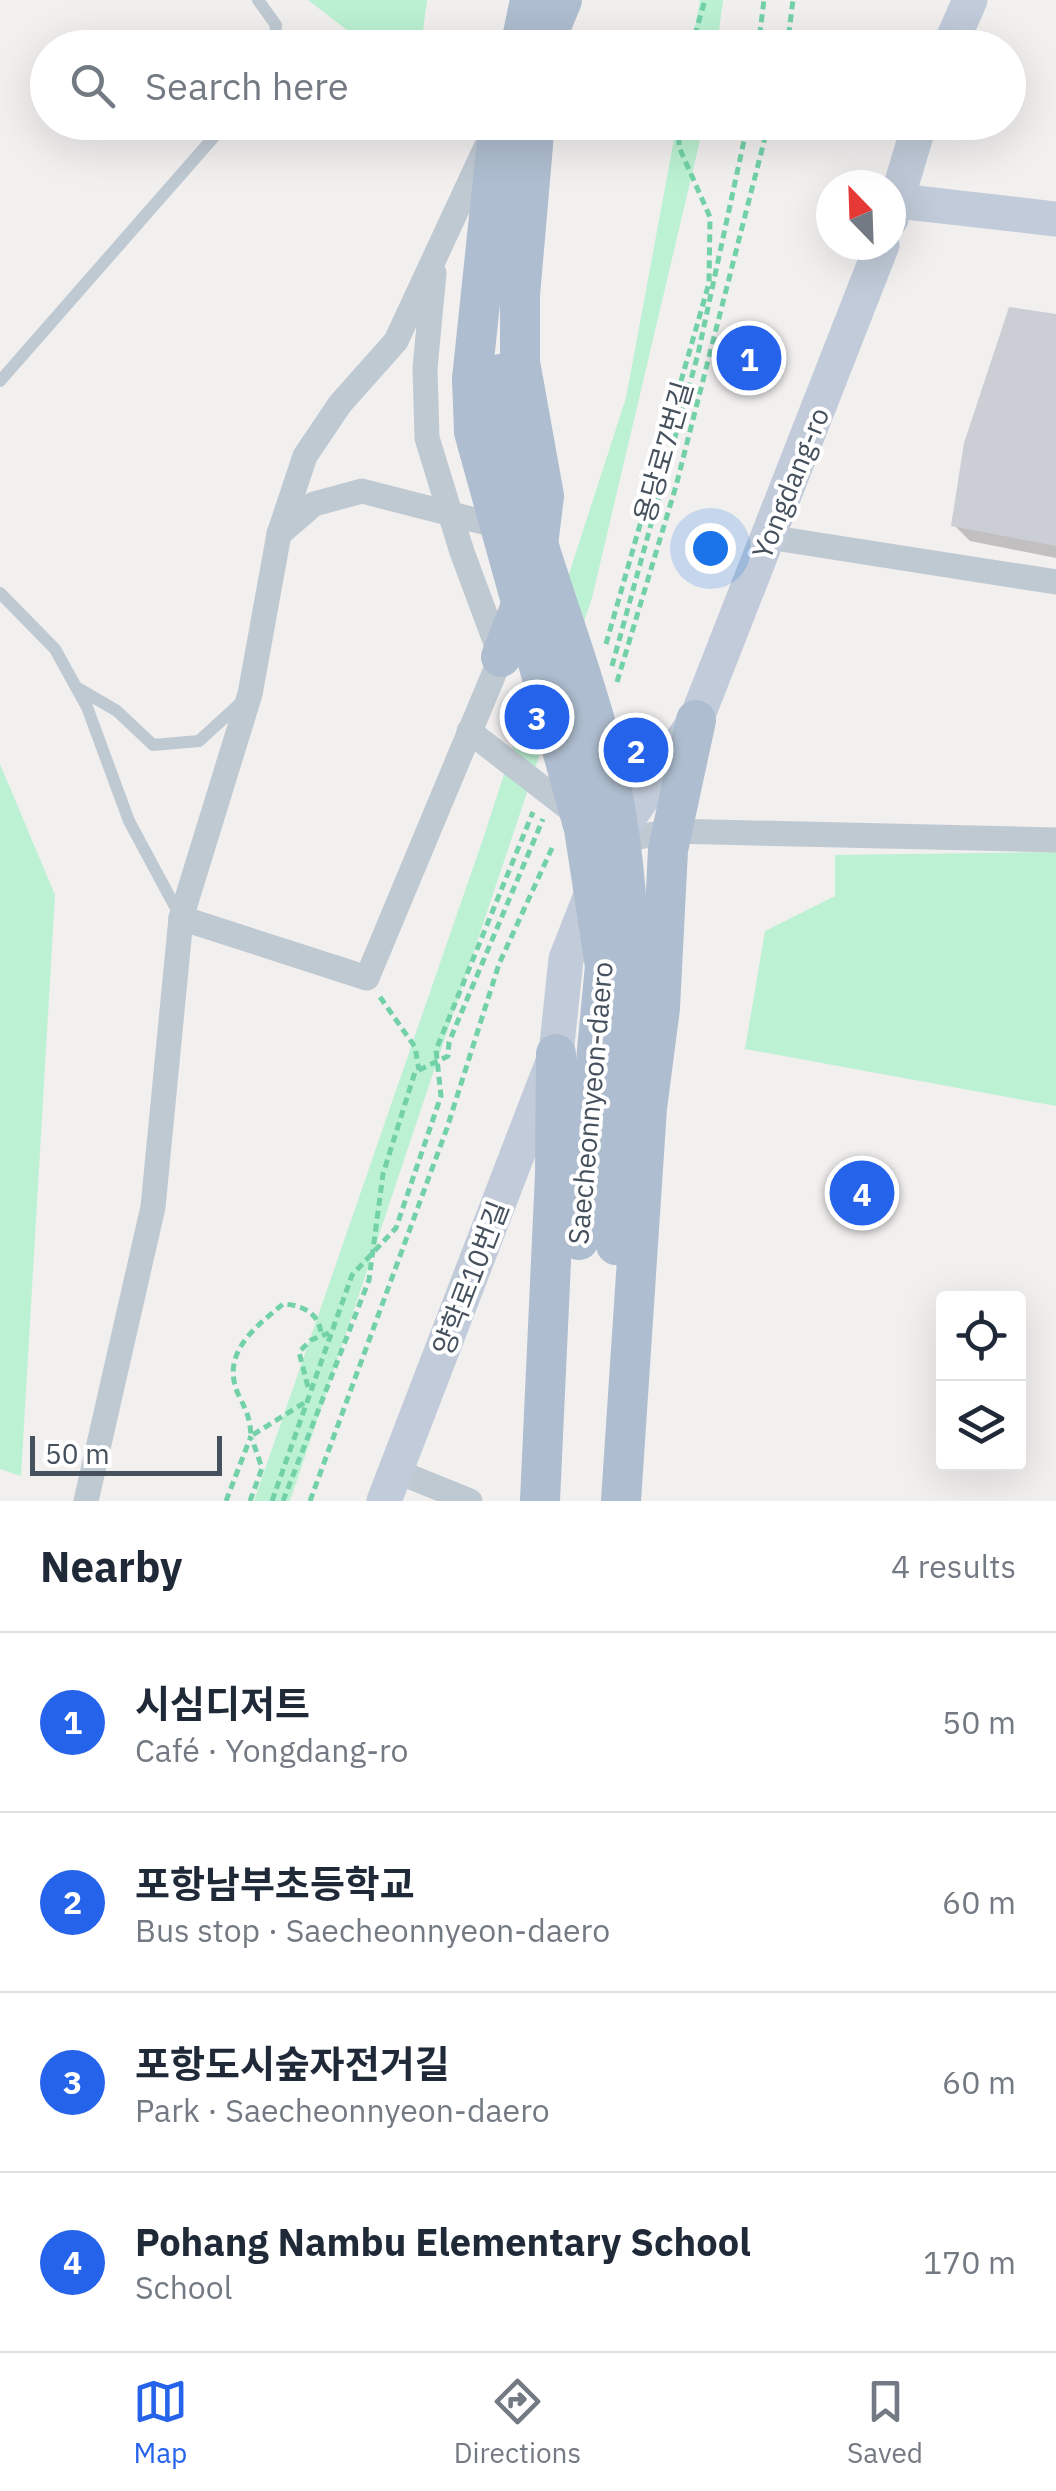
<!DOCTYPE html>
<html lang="en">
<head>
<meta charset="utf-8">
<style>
	:root { --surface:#fff; --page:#f2f2f3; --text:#1f2937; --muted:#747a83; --line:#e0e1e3; --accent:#2563eb }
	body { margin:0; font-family:"IBM Plex Sans","Noto Sans KR",sans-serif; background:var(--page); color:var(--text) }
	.controls { position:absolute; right:30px; bottom:30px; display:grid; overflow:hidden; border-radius:10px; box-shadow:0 10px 40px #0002 }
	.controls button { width:90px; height:90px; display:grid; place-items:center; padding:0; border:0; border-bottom:2px solid var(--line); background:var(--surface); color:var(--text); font:50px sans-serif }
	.compass { position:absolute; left:816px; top:170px; width:90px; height:90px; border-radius:50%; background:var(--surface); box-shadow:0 10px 40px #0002; rotate:337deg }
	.scale { position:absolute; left:30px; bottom:25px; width:192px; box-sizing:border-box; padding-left:10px; border:5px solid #46515e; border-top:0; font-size:28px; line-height:35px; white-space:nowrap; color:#46515e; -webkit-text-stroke:8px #fff; paint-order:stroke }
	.you { position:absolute; left:710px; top:548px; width:35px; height:35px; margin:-25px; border:8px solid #fff; border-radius:50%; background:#1a73e8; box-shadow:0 0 0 15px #1a73e833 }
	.badge { display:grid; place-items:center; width:65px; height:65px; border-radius:50%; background:var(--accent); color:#fff; font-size:32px; font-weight:700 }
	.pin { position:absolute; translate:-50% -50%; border:5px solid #fff; box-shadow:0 2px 10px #0006 }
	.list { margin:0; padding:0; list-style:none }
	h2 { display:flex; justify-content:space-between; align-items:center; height:130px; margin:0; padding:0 40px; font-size:42px }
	h2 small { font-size:32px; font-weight:400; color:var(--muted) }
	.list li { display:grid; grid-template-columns:65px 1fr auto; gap:30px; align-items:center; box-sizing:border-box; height:180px; padding:0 40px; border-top:2px solid var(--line) }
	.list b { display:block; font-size:38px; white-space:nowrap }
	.list p { margin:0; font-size:32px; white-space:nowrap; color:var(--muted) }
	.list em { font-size:32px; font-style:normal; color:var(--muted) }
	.icon { flex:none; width:55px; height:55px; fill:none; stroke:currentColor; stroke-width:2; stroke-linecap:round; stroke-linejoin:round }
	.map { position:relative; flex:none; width:1056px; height:1501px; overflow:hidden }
	.search { position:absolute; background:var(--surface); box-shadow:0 10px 40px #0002; left:30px; right:30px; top:30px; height:110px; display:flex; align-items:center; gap:25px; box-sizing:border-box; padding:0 35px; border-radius:55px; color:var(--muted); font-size:38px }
	.sheet { height:850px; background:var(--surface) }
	nav { display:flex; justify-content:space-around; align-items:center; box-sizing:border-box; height:140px; border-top:2px solid var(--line); background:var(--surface); font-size:28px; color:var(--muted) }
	nav a { display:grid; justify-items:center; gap:5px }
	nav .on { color:var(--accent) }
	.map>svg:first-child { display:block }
	.green { fill:#bcf1d3 }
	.shadow { fill:#0003 }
	.building { fill:#cbced4 }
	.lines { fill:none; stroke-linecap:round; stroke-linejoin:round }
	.path { stroke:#72d1a7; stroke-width:5; stroke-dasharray:8 5; stroke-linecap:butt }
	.service { stroke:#bfc9d2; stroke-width:12 }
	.minor { stroke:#bfc9d2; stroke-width:25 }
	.secondary { stroke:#c1cbd9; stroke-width:35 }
	.primary { stroke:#aebdcf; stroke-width:40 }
	.primary-bridge { stroke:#aebdcf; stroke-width:40 }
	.labels { text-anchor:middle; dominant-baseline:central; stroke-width:8; stroke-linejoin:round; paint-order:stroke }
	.street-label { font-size:28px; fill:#46515e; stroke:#fff }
</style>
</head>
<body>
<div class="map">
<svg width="1056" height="1501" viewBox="0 0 1056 1501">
	<rect width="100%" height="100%" fill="#f2efef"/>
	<g class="green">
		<polygon points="308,0 427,0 421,47 369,47"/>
		<polygon points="700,0 723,0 717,47 691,47"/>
		<polygon points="677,123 704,123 592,598 290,1501 254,1501 484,836 626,398"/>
		<polygon points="0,764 55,895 21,1476 0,1469"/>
		<polygon points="1056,852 1056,1106 745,1049 765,931 835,896 835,855"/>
	</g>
	<polygon class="shadow" points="1056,316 1056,558 970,541 954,525"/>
	<polygon class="building" points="1009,307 1056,314 1056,546 951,526 964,443"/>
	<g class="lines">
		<g class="path">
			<polyline points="691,48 705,0"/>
			<polyline points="758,48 764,0"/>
			<polyline points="787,48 793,0"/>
			<polyline points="606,644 709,283 710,217 679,147 679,122"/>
			<polyline points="612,666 698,354 748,122"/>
			<polyline points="617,682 676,486 769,122"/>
			<polyline points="380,997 415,1047 419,1070"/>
			<polyline points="308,1387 299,1352 311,1340 329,1333"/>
			<path d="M304 1403 251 1436C250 1419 247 1412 240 1398 218 1355 254 1328 283 1304 303 1305 321 1314 321 1336"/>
			<polyline points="226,1501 251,1436"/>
			<polyline points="250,1501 262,1468 252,1439"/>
			<polyline points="272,1501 352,1275 396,1228 441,1096 436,1050 533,812"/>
			<polyline points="283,1501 369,1280 383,1174 415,1072 448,1056 449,1042 543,819"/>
			<polyline points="310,1501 447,1128 499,964 552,848"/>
		</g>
		<g class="service">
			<polyline points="258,0 276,25 274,48"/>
			<polyline points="0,381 227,122"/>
			<polyline points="0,593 55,649 87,707 129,821 180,916"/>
			<polyline points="76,687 117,711 153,745 199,741 245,699"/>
		</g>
		<g class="minor">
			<polyline points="279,534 314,504 362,491 498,526 511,523"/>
			<polyline points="768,537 1056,582"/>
			<polyline points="469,731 612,842 671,831 1056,840"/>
			<polyline points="181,918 367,978 501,657 462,552 427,438 425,368 434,273"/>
			<polyline points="396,1471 470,1501"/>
			<polyline points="86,1501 153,1207 181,918 250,694 279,534 305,456 340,404 396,341 487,145"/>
		</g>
		<g class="secondary">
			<polyline points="949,48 970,0"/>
			<polyline points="898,201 1056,219"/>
			<polyline points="891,219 920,122"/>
			<polyline points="384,1501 556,1054 566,959 612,842 696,720 882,245"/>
		</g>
		<g class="primary">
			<polyline points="520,48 530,0"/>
			<polyline points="542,48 562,0"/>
			<polyline points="472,379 499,122"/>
			<polyline points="501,657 535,569 544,496 520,362 520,295 535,122"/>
			<polyline points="540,1501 555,1174 556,1054"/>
			<polyline points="621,1501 647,1108 660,1008 668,850 696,720"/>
		</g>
		<g class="primary-bridge">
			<path d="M500 374C515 507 566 613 600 739 645 905 628 1076 616 1245"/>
			<polyline points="472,379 474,432 584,829 605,966 579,1240"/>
		</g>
	</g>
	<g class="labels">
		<g class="street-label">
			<text transform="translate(663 452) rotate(-74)">용당로7번길</text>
			<text transform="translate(790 483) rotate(-68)">Yongdang-ro</text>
			<text transform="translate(590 1103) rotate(-85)">Saecheonnyeon-daero</text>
			<text transform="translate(470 1278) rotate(-69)">양학로10번길</text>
		</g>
	</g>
</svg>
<div class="controls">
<button><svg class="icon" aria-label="locate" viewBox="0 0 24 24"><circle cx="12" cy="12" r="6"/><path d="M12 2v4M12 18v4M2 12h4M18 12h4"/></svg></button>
<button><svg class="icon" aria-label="layers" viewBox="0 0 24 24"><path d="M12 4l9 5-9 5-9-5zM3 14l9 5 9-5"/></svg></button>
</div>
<svg class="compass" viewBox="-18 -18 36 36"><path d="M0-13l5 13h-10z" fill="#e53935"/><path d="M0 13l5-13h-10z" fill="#747a83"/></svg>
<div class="scale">50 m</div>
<div class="you"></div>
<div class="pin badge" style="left:749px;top:358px">1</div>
<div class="pin badge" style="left:636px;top:750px">2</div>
<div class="pin badge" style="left:537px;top:717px">3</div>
<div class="pin badge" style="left:862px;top:1193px">4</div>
<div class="search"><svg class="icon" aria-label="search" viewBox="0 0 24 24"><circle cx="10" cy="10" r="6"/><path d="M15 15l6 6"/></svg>Search here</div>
</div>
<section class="sheet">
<h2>Nearby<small>4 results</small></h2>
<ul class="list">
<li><span class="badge">1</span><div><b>시심디저트</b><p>Café · Yongdang-ro</p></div><em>50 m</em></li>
<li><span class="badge">2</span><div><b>포항남부초등학교</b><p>Bus stop · Saecheonnyeon-daero</p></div><em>60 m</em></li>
<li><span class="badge">3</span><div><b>포항도시숲자전거길</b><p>Park · Saecheonnyeon-daero</p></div><em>60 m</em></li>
<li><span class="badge">4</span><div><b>Pohang Nambu Elementary School</b><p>School</p></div><em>170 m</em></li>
</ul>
</section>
<nav>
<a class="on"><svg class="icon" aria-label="map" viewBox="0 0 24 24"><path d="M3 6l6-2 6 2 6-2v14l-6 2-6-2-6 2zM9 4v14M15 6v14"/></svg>Map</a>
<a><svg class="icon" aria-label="directions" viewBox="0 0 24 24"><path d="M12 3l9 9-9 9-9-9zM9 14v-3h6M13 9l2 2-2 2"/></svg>Directions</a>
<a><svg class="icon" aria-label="saved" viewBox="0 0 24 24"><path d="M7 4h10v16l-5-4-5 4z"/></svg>Saved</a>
</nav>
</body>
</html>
